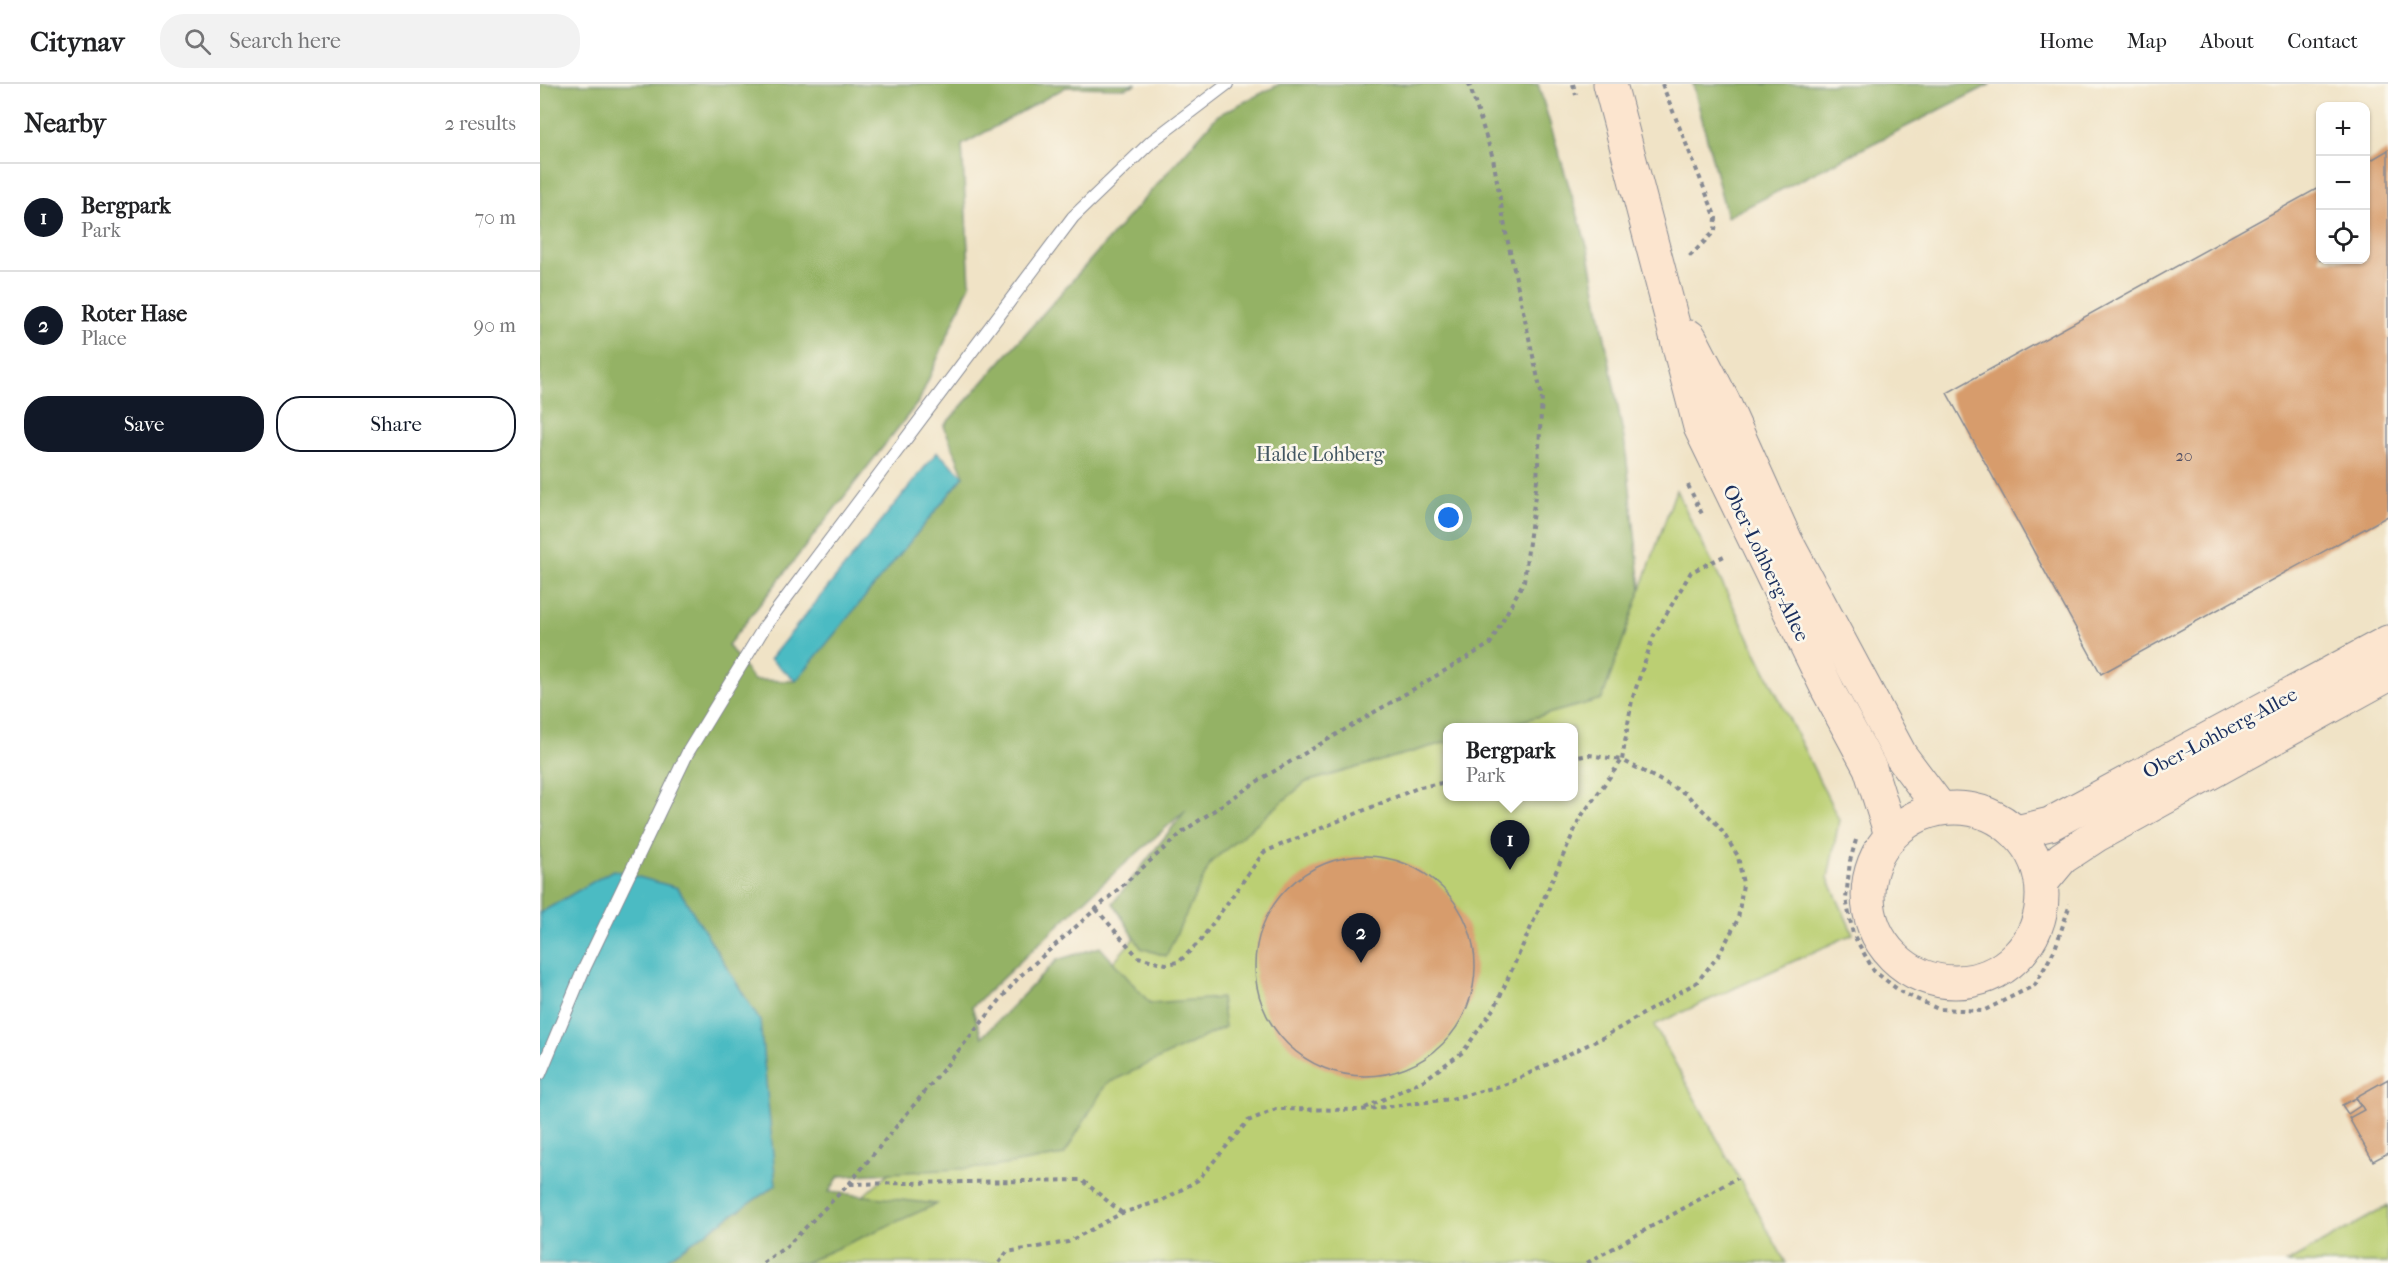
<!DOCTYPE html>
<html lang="en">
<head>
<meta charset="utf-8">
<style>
	:root { --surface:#fff; --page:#f2f2f2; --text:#202124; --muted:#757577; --line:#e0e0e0; --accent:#111827 }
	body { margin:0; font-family:"IM FELL French Canon",serif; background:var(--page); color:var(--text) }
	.controls { position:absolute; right:18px; top:18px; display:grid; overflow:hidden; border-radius:12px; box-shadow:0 2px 4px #0004 }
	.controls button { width:54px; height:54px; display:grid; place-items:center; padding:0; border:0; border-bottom:2px solid var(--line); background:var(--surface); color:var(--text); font:30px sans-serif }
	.you { position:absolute; left:909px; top:434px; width:21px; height:21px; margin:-15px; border:4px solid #fff; border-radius:50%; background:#1a73e8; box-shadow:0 0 0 9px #1a73e833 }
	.badge { display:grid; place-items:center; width:39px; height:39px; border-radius:50%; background:var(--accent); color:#fff; font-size:20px; font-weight:700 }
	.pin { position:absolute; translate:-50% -50px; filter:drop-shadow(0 2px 3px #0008) }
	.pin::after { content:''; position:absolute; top:32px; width:21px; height:18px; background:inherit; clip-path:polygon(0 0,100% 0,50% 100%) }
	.popup { position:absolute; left:903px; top:639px; width:135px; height:78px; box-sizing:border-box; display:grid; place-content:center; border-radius:12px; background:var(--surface); filter:drop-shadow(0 2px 4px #0005); font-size:20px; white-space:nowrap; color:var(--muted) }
	.popup b { font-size:22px; color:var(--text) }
	.popup::after { content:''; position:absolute; left:50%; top:100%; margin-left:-12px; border:12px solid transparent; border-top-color:var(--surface) }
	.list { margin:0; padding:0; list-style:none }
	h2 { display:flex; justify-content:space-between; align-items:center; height:78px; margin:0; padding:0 24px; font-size:26px }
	h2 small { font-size:20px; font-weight:400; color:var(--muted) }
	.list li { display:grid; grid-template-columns:39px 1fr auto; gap:18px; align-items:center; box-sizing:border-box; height:108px; padding:0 24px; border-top:2px solid var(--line) }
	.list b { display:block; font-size:22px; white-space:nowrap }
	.list p { margin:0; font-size:20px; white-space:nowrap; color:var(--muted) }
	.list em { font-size:20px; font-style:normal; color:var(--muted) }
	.actions { display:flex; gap:12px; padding:18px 24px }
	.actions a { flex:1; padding:14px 0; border:2px solid var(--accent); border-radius:24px; text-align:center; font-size:21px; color:var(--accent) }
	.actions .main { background:var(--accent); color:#fff }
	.icon { flex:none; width:33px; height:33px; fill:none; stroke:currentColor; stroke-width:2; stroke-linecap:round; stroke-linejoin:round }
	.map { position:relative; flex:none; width:1848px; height:1179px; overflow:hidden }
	header { display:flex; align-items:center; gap:36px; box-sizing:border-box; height:84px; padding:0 30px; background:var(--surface); border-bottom:2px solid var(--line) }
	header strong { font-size:28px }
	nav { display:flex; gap:33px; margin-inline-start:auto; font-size:21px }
	.search { width:420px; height:54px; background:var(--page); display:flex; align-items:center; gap:15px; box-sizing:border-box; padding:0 21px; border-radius:24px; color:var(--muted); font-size:22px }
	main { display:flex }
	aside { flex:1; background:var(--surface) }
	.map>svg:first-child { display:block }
	.green { fill:#bbcf73; stroke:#6b7f68; stroke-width:1.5 }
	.forest { fill:#94b265; stroke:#587062; stroke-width:1.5 }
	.water { fill:#4cbbc3; stroke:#347590; stroke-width:1.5 }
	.building { fill:#d79c6c }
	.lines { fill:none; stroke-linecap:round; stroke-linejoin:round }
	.lane-casing { stroke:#868992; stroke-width:14 }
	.secondary-casing { stroke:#868992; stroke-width:35 }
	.path { stroke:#868992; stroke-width:4; stroke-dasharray:4.5 4.5; stroke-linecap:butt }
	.lane { stroke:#fff; stroke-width:12 }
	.secondary { stroke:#fce5cf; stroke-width:33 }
	.labels { text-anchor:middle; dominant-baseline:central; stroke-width:5; stroke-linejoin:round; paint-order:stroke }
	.number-label { font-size:16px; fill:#4a4a62 }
	.park-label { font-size:20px; fill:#435763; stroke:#fbf7ec }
	.street-label { font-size:20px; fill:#1b2f5e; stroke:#fbf7ec }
</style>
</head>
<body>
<header>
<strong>Citynav</strong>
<div class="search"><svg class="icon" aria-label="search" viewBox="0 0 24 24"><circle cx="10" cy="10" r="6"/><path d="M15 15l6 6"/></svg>Search here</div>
<nav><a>Home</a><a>Map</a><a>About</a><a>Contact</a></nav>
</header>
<main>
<aside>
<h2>Nearby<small>2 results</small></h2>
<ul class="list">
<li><span class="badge">1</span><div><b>Bergpark</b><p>Park</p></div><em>70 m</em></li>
<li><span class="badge">2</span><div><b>Roter Hase</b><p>Place</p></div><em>90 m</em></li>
</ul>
<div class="actions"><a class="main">Save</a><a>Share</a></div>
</aside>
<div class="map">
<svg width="1848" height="1179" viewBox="0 0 1848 1179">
	<rect width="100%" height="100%" fill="#fbf7ec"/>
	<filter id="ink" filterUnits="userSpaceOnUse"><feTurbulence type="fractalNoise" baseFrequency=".0167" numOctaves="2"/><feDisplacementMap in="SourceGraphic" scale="12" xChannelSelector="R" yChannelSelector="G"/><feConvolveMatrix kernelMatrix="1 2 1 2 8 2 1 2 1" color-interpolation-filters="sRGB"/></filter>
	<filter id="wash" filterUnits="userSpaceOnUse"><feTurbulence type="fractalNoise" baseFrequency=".008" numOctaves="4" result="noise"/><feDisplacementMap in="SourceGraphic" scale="24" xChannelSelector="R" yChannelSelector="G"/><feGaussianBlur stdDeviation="1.35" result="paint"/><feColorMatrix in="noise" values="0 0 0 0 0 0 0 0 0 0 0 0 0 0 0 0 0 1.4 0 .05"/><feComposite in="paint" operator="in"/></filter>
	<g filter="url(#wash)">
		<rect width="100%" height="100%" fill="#f0e3c6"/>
		<g class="green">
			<polygon points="1136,406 1299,736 1288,794 1313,850 1114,941 1246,1179 247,1179 518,940 644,798 766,698 907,658 907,712 1033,712 1033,644 960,643 1062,615"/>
			<polygon points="1848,1122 1848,1179 1746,1179"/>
		</g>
		<g class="forest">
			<polygon points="0,0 597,0 585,4 526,3 422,61 430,200 379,317 188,561 213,596 255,597 424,392 404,342 678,31 740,0 998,0 1048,165 1085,360 1101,505 1062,615 960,643 907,644 907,658 766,698 671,778 626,872 601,864 573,819 646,726 562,800 432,923 442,953 517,876 560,863 610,919 681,914 685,943 566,1000 524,1071 453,1083 299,1092 289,1108 397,1120 264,1179 121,1179 236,1101 0,829"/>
			<polygon points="1153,0 1451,0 1187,133"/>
		</g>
		<g class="water">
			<polygon points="397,368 424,392 256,597 230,575"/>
			<polygon points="73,786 138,804 220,937 236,1101 121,1179 0,1179 0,829"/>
		</g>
		<g id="blocks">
			<g class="building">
				<polygon points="1848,66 1848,432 1561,590 1407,309 1780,103 1780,176 1826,176 1826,79"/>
				<circle cx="825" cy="882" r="110"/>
				<polygon points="1848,995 1848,1069 1833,1077 1809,1034 1824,1026 1816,1013"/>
				<polygon points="1816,1014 1820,1022 1808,1030 1802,1021"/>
			</g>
		</g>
	</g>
	<g filter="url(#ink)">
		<use href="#blocks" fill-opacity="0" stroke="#868992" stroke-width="1.5"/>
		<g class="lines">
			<g class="lane-casing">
				<polyline id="lane" points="0,990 43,887 148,668 225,542 533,133 612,57 687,0"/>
			</g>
			<g class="secondary-casing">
				<g id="secondary">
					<polyline points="1070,0 1160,343 1289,608 1330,684 1351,751"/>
					<polyline points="1150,253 1183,317 1246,457 1361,672 1400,724"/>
					<circle cx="1415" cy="811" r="87"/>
					<polyline points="1476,748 1510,740 1848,558"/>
					<polyline points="1502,798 1522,774 1557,751 1848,591"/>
				</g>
			</g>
			<g class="path">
				<polyline points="1033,0 1036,11"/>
				<polyline points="1122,0 1176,134 1175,147 1149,173"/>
				<polyline points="1148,401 1162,430"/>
				<polyline points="1316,756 1310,777 1306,815 1313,850 1334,887 1361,908 1398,925 1443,927 1495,901 1515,865 1530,820"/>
				<polyline points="556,825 598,873 626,880 639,878 660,857 724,768 880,703 907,698"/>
				<polyline points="825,1024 884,996 923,968 956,921 1040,734 1082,676 1049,671 1033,674"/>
				<polyline points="310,1100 542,1096 582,1129"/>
				<polyline points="223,1179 247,1162 309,1100 479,893 645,746 721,695 950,560 984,497 997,396 1002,313 966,149 953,74 929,0"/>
				<polyline points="459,1179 467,1168 528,1158 582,1129 623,1116 658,1096 708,1037 736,1025 820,1026 911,1015 967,1000 1064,953 1157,898 1179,871 1198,835 1203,800 1198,772 1178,741 1146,710 1082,676 1092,616 1113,553 1151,488 1184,472"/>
				<polyline points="1047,1179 1197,1094"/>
			</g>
			<use href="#lane" class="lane"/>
			<use href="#secondary" class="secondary"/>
		</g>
	</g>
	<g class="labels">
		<g class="number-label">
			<text x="1644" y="371">20</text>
		</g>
		<g class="park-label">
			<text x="780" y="370">Halde Lohberg</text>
		</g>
		<g class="street-label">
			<text transform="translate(1226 479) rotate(64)">Ober-Lohberg-Allee</text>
			<text transform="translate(1680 649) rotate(-28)">Ober-Lohberg-Allee</text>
		</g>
	</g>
</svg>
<div class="controls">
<button>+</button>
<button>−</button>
<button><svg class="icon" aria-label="locate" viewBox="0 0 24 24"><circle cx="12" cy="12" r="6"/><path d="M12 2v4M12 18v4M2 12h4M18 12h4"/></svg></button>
</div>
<div class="you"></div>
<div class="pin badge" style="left:970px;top:786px">1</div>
<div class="popup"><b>Bergpark</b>Park</div>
<div class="pin badge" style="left:821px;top:879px">2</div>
</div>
</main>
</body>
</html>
